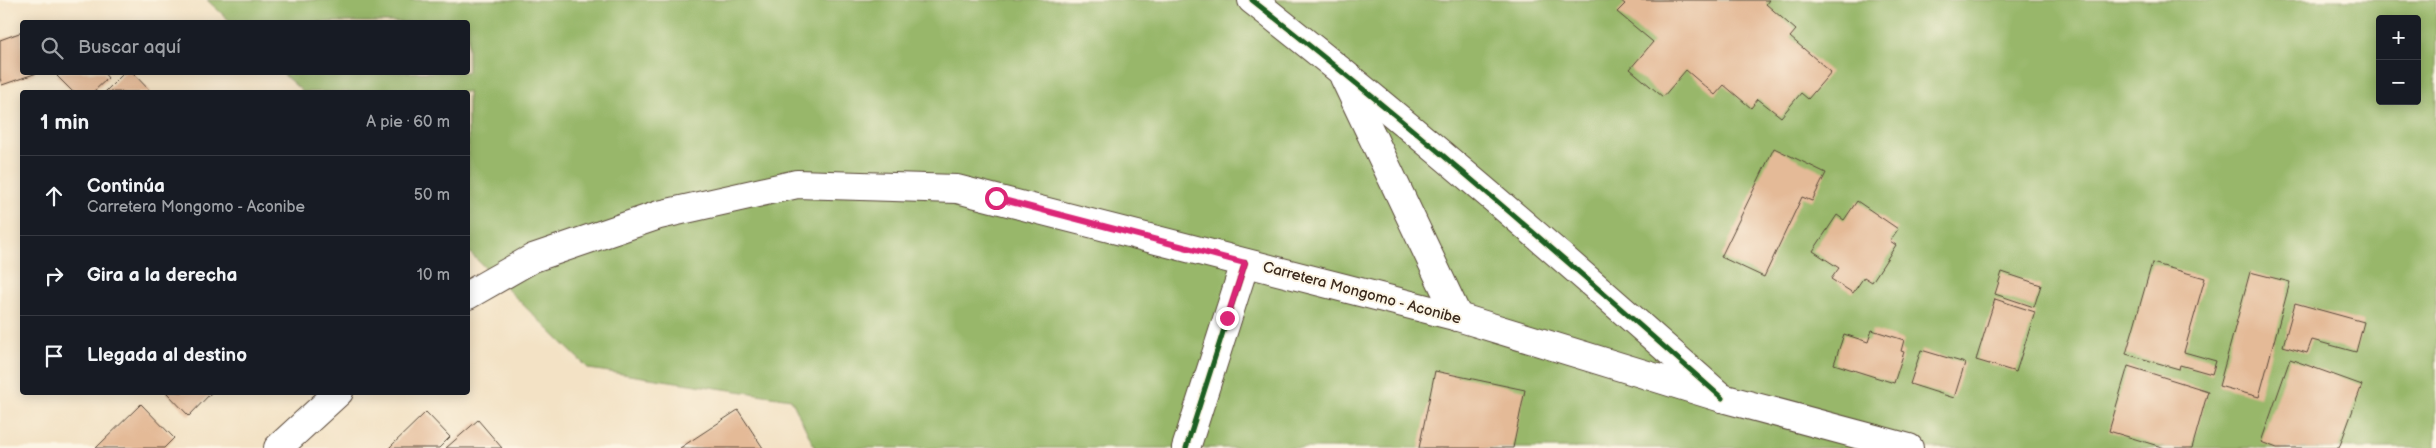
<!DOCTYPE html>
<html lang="es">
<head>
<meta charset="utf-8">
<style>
	:root { --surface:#171b24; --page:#242831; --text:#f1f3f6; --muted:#9ea1a6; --line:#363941 }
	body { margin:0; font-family:"Balsamiq Sans",sans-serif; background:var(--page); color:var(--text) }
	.controls { position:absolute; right:15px; top:15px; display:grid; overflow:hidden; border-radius:5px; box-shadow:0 2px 12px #0003 }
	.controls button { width:45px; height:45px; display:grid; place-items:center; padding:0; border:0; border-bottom:1px solid var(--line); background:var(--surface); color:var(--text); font:25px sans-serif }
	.stop { position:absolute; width:15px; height:15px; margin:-11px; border:4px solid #db2777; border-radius:50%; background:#fff }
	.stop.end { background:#db2777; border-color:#fff; box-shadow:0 1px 5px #0008 }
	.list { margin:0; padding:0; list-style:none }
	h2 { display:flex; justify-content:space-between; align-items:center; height:65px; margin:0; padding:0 20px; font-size:21px }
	h2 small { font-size:16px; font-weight:400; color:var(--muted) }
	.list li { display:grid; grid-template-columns:32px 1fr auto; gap:15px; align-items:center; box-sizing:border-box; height:80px; padding:0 20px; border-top:1px solid var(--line) }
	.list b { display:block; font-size:19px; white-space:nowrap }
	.list p { margin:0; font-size:16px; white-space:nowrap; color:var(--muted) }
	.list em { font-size:16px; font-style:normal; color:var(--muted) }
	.icon { flex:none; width:28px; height:28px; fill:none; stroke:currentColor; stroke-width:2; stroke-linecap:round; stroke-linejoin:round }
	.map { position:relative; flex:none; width:2436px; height:448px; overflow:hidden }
	.search { position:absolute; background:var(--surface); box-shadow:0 2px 12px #0003; left:20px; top:20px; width:450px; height:55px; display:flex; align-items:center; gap:12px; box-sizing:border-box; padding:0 18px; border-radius:5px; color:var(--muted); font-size:19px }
	.panel { position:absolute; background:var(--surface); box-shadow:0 2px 12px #0003; left:20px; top:90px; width:450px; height:305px; border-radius:5px }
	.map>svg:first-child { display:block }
	.forest { fill:#98b76a; stroke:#6a7044; fill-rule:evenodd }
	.building { fill:#e4ba97 }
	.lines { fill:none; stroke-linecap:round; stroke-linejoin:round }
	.street-casing { stroke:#574637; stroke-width:30 }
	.primary-casing { stroke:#574637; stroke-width:30 }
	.street { stroke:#fff; stroke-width:28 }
	.primary { stroke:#fff; stroke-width:28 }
	.cycleway-casing { stroke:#fcf5e5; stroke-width:8 }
	.cycleway { stroke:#1b5e20; stroke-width:5 }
	.route { stroke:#db2777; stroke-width:6 }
	.labels { text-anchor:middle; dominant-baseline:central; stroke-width:4; stroke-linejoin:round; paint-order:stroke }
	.street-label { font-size:15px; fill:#3b2a1e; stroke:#fcf5e5 }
</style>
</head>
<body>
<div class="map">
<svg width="2436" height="448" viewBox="0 0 2436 448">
	<rect width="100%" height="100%" fill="#fcf5e5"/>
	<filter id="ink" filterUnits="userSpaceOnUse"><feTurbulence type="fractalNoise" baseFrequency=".02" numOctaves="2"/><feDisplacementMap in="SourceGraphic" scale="10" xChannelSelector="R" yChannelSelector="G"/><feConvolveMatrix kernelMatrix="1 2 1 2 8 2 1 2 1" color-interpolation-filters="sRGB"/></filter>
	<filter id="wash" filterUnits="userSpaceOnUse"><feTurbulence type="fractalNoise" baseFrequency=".0096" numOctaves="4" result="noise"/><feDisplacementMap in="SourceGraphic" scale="20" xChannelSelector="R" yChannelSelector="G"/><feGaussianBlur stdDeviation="1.12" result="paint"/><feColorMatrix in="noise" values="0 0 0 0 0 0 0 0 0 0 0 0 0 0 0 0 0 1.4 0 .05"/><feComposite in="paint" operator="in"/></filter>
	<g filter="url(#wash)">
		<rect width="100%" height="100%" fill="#f3e2c5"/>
		<path class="forest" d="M207 0H2436V448H815L791 399 589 369 468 251V92H303L282 73 468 72V22H231ZM2380 19H2417V101H2380Z"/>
		<g id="blocks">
			<g class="building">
				<polygon points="1620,0 1769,0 1766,4 1796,30 1790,37 1831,72 1808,99 1801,93 1781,117 1758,99 1751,108 1724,85 1715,95 1686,70 1663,97 1630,69 1653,42 1617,12 1625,4"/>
				<polygon points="22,32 22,72 37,73 2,85 0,78 0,40"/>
				<polygon points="61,72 103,72 108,78 93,92 73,92 57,76"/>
				<polygon points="125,72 132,72 151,92 105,92"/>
				<polygon points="1774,148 1826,173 1812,201 1802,197 1764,277 1721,257"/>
				<polygon points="1857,201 1898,229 1890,241 1896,245 1872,282 1864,277 1853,293 1831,279 1839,268 1813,251 1837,215 1844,220"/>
				<polygon points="2152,263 2205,278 2184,352 2216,361 2212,374 2180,365 2179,369 2126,354"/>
				<polygon points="2002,272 2041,285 2034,307 1995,294"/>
				<polygon points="2250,272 2290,282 2259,397 2219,386"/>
				<polygon points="1995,299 2035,312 2016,372 1976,360"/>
				<polygon points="2295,303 2364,322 2356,352 2312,340 2307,353 2283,346"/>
				<polygon points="1872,330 1904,340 1901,351 1904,352 1894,383 1834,364 1844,334 1868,342"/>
				<polygon points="1921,350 1965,363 1954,398 1910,384"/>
				<polygon points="2290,359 2362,385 2339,448 2277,448 2261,442"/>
				<polygon points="2128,366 2208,391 2192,448 2165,448 2109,431"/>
				<polygon points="1435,371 1525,390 1513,448 1419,448"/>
				<polygon points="166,392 212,392 189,416"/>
				<polygon points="141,404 174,438 164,448 96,448"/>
				<polygon points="738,410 763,448 680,448"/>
				<polygon points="426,412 450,437 439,448 389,448"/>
				<polygon points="478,420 502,448 446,448"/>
			</g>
		</g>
	</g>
	<g filter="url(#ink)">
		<use href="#blocks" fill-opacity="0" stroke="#574637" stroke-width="1"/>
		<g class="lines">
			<g class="street-casing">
				<g id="street">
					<path d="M1252 0C1414 127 1569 262 1722 398"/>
					<polyline points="1344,77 1458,317"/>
					<polyline points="1186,448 1245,263"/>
				</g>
			</g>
			<g class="primary-casing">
				<g id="primary">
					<polyline points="468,295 533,258 659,215 797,184 957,189 1458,317 1722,398 1909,448"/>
					<polyline points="278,448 339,392"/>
				</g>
			</g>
			<use href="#street" class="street"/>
			<use href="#primary" class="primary"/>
			<g class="cycleway-casing">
				<g id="cycleway">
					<path d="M1252 0C1414 127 1569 262 1722 398"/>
					<polyline points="1186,448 1245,263"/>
				</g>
			</g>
			<use href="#cycleway" class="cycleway"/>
		</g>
	</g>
	<g class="lines" filter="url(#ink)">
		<polyline class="route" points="996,198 1245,263 1227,318"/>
	</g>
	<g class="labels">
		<g class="street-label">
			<text transform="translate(1362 293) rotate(15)">Carretera Mongomo - Aconibe</text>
		</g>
	</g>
</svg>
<div class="controls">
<button>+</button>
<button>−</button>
</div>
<div class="stop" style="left:996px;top:198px"></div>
<div class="stop end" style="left:1227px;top:318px"></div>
<div class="search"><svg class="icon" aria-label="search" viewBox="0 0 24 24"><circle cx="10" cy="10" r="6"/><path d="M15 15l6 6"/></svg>Buscar aquí</div>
<section class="panel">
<h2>1 min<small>A pie · 60 m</small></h2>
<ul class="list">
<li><svg class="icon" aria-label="ahead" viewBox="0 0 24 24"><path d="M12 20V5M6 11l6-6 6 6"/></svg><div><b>Continúa</b><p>Carretera Mongomo - Aconibe</p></div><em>50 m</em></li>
<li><svg class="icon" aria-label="right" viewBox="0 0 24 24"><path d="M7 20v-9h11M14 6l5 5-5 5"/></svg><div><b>Gira a la derecha</b></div><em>10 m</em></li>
<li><svg class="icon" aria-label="arrive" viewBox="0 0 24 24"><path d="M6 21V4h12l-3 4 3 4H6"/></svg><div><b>Llegada al destino</b></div></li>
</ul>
</section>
</div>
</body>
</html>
